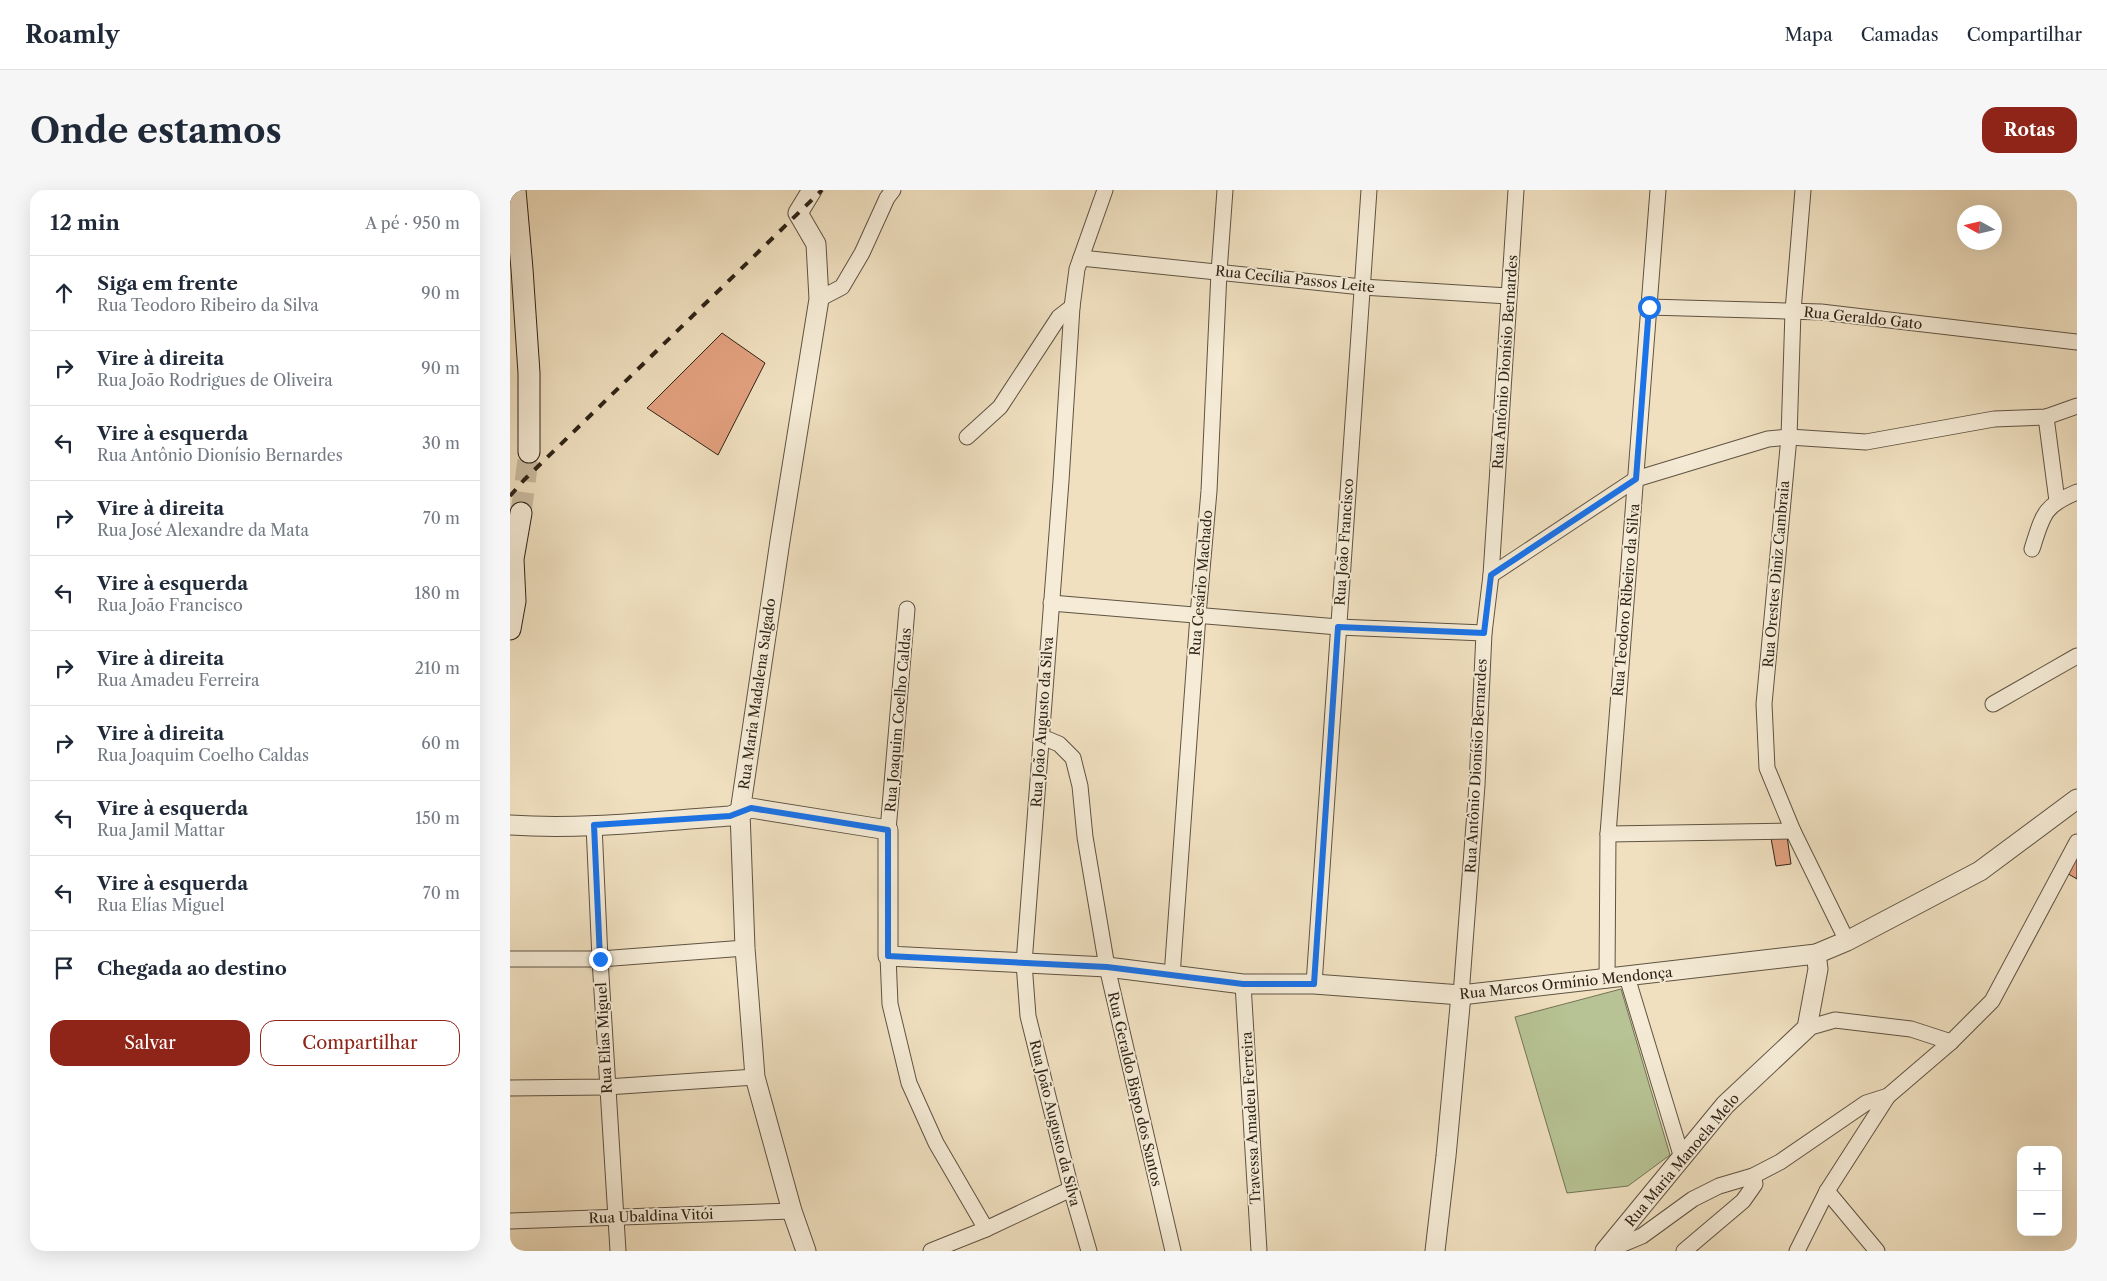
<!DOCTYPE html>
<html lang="pt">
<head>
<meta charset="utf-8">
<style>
	:root { --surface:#fff; --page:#f6f6f7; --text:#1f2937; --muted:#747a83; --line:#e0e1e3; --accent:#8f2418 }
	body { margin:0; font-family:"Libre Caslon Text",serif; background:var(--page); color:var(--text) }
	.controls { position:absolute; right:15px; bottom:15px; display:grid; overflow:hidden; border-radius:10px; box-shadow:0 5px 20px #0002 }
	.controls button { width:45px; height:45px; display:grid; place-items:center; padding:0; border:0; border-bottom:1px solid var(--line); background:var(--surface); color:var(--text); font:25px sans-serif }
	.compass { position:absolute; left:1447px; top:15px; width:45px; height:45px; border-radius:50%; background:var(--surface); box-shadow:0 5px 20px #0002; rotate:278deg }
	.stop { position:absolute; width:15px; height:15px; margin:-11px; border:4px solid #1a73e8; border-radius:50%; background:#fff }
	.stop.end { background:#1a73e8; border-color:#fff; box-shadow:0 1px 5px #0008 }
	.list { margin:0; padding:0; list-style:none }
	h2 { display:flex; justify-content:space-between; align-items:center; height:65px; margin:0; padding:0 20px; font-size:21px }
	h2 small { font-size:16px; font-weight:400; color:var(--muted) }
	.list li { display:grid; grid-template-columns:32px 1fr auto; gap:15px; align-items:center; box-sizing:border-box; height:75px; padding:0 20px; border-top:1px solid var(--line) }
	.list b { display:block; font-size:19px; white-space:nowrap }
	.list p { margin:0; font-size:16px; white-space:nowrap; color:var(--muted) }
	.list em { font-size:16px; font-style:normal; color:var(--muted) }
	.actions { display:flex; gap:10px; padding:15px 20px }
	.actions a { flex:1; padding:11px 0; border:1px solid var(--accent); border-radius:15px; text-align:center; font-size:18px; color:var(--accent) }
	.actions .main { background:var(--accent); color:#fff }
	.icon { flex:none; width:28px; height:28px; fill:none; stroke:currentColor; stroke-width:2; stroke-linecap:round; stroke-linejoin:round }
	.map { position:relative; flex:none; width:1567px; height:1061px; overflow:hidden; border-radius:15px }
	header { display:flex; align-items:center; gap:30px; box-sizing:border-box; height:70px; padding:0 25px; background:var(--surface); border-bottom:1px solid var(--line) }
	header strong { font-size:24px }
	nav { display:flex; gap:28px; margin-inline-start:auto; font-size:18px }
	.intro { display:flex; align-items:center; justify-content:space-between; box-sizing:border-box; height:120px; padding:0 30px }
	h1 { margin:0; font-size:35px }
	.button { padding:12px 22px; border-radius:15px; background:var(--accent); color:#fff; font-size:18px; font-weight:700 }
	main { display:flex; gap:30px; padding:0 30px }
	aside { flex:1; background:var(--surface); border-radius:15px; box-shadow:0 5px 20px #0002 }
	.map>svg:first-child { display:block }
	.green { fill:#b7c394; stroke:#737456 }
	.building { fill:#e3a17f; stroke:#2f2418 }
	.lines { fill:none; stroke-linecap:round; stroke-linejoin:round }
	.secondary-tunnel { stroke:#c9ba9e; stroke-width:21; stroke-dasharray:21 11; stroke-linecap:butt }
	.minor-casing { stroke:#5f5342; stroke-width:17 }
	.tertiary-casing { stroke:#5f5342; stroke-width:21 }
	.secondary-casing { stroke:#2f2418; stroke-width:23 }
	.minor { stroke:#f5ebd6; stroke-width:15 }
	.tertiary { stroke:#f5ebd6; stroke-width:19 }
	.secondary { stroke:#f5ebd6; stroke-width:21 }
	.rail { stroke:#2f2418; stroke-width:4; stroke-dasharray:9 9; stroke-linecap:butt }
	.route { stroke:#1a73e8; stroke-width:6 }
	.labels { text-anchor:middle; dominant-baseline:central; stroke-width:4; stroke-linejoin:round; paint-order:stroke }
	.street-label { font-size:14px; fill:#2f2418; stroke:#f5ebd6 }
</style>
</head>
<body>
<header>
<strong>Roamly</strong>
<nav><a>Mapa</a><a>Camadas</a><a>Compartilhar</a></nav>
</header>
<div class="intro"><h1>Onde estamos</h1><a class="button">Rotas</a></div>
<main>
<aside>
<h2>12 min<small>A pé · 950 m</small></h2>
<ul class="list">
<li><svg class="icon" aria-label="ahead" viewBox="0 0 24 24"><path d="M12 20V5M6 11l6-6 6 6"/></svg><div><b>Siga em frente</b><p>Rua Teodoro Ribeiro da Silva</p></div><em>90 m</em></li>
<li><svg class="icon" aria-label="right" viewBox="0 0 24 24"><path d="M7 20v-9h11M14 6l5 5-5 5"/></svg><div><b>Vire à direita</b><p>Rua João Rodrigues de Oliveira</p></div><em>90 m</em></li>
<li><svg class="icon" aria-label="left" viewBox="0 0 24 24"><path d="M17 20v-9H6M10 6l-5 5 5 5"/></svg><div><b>Vire à esquerda</b><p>Rua Antônio Dionísio Bernardes</p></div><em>30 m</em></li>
<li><svg class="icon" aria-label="right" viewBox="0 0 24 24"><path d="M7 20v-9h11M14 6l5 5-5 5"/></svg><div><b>Vire à direita</b><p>Rua José Alexandre da Mata</p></div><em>70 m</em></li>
<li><svg class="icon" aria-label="left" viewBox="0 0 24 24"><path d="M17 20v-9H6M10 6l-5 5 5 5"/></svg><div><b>Vire à esquerda</b><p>Rua João Francisco</p></div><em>180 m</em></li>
<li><svg class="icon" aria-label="right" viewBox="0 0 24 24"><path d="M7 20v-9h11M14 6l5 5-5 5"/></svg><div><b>Vire à direita</b><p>Rua Amadeu Ferreira</p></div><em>210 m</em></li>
<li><svg class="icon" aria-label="right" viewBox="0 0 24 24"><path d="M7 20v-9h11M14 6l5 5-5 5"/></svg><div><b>Vire à direita</b><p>Rua Joaquim Coelho Caldas</p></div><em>60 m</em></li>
<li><svg class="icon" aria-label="left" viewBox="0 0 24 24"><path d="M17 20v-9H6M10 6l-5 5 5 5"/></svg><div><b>Vire à esquerda</b><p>Rua Jamil Mattar</p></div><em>150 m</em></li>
<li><svg class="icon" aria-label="left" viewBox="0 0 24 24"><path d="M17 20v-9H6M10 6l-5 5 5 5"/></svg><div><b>Vire à esquerda</b><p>Rua Elías Miguel</p></div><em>70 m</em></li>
<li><svg class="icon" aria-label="arrive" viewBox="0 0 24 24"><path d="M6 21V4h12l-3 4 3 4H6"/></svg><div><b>Chegada ao destino</b></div></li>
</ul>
<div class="actions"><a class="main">Salvar</a><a>Compartilhar</a></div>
</aside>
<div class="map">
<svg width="1567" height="1061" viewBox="0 0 1567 1061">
	<rect width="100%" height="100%" fill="#f0e0c0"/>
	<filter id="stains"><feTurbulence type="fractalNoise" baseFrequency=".004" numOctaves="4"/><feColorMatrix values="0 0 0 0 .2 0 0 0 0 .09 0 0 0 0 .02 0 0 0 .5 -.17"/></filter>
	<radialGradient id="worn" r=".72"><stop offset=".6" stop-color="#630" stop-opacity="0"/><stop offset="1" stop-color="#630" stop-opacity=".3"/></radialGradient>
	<polygon class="green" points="1111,799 1160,965 1118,996 1057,1003 1005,827"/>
	<g class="building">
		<polygon points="212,143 255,173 208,265 137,218"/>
		<polygon points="1277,646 1281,674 1266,676 1261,648"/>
		<polygon points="1567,657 1567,689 1555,682"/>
	</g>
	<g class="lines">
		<polyline class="secondary-tunnel" points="11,323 19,262"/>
		<g class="minor-casing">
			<g id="minor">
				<polyline points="1293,0 1283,121 1279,247 1254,514 1257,578 1283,641 1337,751"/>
				<polyline points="571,68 852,97 998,106"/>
				<polyline points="309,109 332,97 352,63 377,8 383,0"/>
				<polyline points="1139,117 1311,122 1567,152"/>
				<polyline points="1536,227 1547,311"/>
				<polyline points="457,247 490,217 549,127 562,117"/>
				<path d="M1522 359C1533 325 1533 316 1567 302"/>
				<polyline points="981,385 1126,289 1258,249 1279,247 1356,252 1484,229 1536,227 1567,216"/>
				<polyline points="541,413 828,437 974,443"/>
				<polyline points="1483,514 1567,466"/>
				<polyline points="532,547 549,554 563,568 570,596 575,647 597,777 663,1061"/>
				<polyline points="84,635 90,769 108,1061"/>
				<polyline points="378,640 397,419"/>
				<polyline points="1098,644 1283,641"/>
				<polyline points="378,766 380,814 399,893 426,953 476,1039"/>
				<polyline points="0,769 90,769 235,758"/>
				<polyline points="662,786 688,425 699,301 709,82 715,0"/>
				<polyline points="1117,787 1172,968"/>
				<polyline points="1097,790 1098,644 1148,0"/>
				<polyline points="733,794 749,1061"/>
				<polyline points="804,794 859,0"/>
				<polyline points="951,805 967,595 974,443 981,385 1006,0"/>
				<polyline points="1297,838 1325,830 1401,839 1441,852"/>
				<polyline points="0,898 97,897 245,887"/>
				<polyline points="1317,1001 1367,1061"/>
				<polyline points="0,1031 282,1021"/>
				<polyline points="421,1061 476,1039 561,999"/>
				<polyline points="579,1061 561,999 518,826 514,773 551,291 562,117 567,79 595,0"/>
				<polyline points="1096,1061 1132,1046 1183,1009 1209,996 1243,986 1270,972 1356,913 1378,906 1441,852 1482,811 1567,652"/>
				<polyline points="1174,1061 1233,1011 1245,994 1243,986"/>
				<polyline points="1287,1061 1317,1001 1378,906"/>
			</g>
		</g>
		<g class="tertiary-casing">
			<g id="tertiary">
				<path d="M0 635C73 640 147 631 220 626L241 618 378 640V766L597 777 733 794H804L951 805 1306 764 1337 751 1470 681 1567 609"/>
				<polyline points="296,1061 282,1021 245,887 235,758 230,622 270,351 309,109 306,54 288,23 302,0"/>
				<polyline points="925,1061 936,966 951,805"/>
				<polyline points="1095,1061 1215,915 1297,838 1308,779 1306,764"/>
			</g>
		</g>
		<g class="secondary-casing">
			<g id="secondary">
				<polyline points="5,0 12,79 19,183 19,262"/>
				<polyline points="0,439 5,411 3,369 11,323"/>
			</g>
		</g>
		<use href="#minor" class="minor"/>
		<use href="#tertiary" class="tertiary"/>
		<use href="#secondary" class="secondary"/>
		<polyline class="rail" points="0,306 14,290 312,0"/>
	</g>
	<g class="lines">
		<polyline class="route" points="90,769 84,635 220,626 241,618 378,640 378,766 597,777 733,794 804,794 828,437 974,443 981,385 1126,289 1139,117"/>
	</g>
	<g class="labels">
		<g class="street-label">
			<text transform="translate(785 89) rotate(6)">Rua Cecília Passos Leite</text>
			<text transform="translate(1353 128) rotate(6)">Rua Geraldo Gato</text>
			<text transform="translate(995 172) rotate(-86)">Rua Antônio Dionísio Bernardes</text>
			<text transform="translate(834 352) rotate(-86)">Rua João Francisco</text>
			<text transform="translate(1266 384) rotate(-85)">Rua Orestes Diniz Cambraia</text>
			<text transform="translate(691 393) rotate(-85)">Rua Cesário Machado</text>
			<text transform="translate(1116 410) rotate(-85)">Rua Teodoro Ribeiro da Silva</text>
			<text transform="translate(247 504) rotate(-82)">Rua Maria Madalena Salgado</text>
			<text transform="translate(388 530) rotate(-85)">Rua Joaquim Coelho Caldas</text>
			<text transform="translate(532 532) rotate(-86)">Rua João Augusto da Silva</text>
			<text transform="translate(966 576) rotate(-87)">Rua Antônio Dionísio Bernardes</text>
			<text transform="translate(1056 793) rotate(-6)">Rua Marcos Ormínio Mendonça</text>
			<text transform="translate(94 848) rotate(-93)">Rua Elías Miguel</text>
			<text transform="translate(625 899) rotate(77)">Rua Geraldo Bispo dos Santos</text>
			<text transform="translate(741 928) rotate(-93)">Travessa Amadeu Ferreira</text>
			<text transform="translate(545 933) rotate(76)">Rua João Augusto da Silva</text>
			<text transform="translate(1172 970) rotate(-50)">Rua Maria Manoela Melo</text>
			<text transform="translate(141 1026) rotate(-2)">Rua Ubaldina Vitói</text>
		</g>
	</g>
	<rect width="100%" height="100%" filter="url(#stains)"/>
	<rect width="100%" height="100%" fill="url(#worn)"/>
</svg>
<div class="controls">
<button>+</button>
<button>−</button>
</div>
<svg class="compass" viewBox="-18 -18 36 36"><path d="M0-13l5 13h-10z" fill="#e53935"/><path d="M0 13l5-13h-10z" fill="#747a83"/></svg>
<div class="stop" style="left:1139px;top:117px"></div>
<div class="stop end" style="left:90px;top:769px"></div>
</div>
</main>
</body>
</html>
